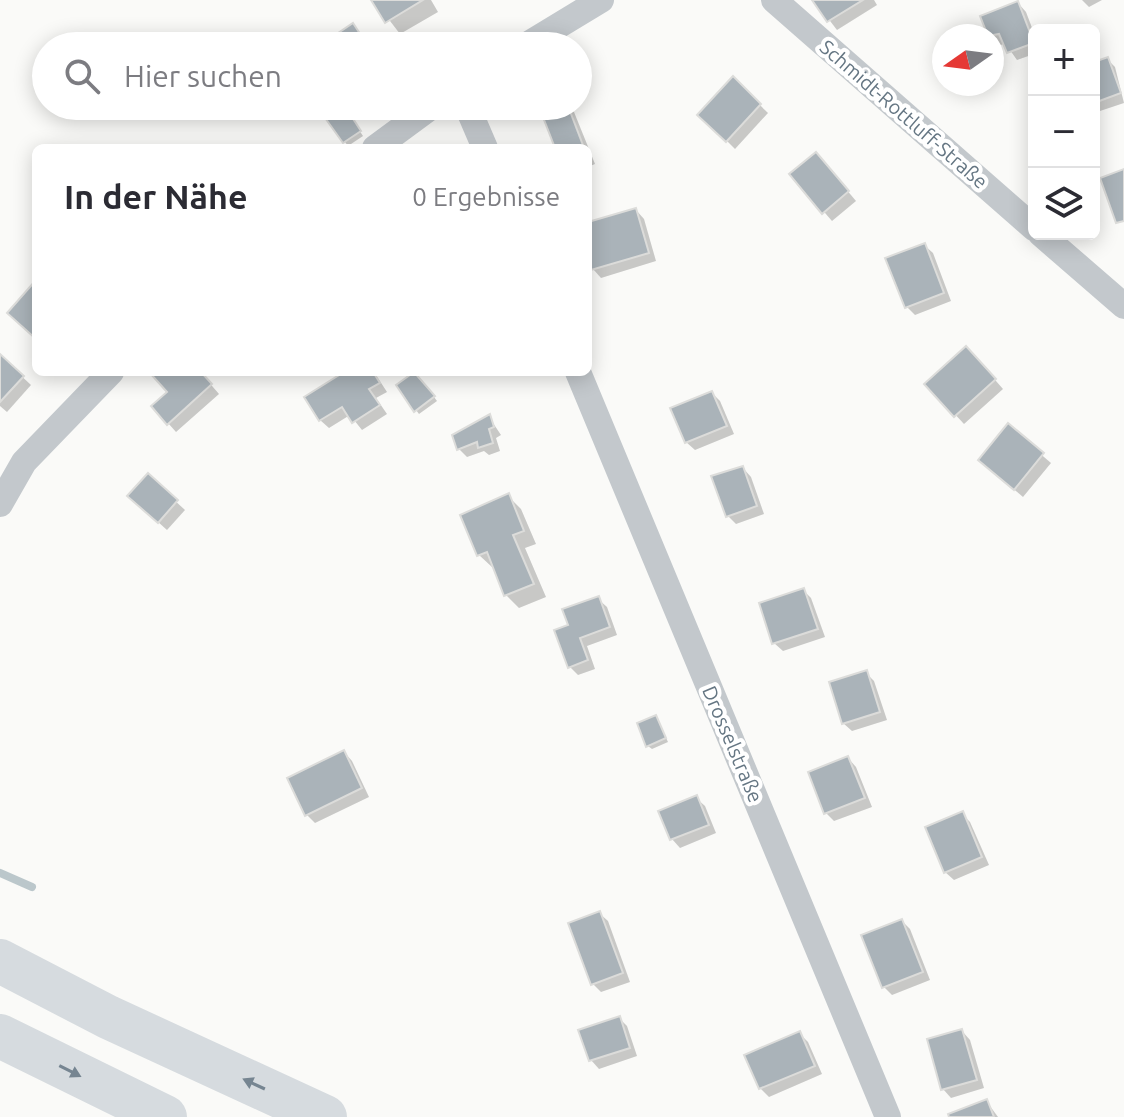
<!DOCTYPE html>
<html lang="de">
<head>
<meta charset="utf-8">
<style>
	:root { --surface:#fff; --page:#f2f2f3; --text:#2b2b33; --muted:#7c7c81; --line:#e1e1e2 }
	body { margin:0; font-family:Ubuntu,sans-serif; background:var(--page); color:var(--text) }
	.controls { position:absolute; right:24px; top:24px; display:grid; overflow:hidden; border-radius:12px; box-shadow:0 4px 20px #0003 }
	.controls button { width:72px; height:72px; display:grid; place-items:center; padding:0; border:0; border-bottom:2px solid var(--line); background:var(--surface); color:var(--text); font:40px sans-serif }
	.compass { position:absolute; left:932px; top:24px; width:72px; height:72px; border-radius:50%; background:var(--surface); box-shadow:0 4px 20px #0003; rotate:256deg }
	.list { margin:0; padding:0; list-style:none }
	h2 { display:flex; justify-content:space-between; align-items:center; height:104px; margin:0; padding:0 32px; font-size:34px }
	h2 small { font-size:26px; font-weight:400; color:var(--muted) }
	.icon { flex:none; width:44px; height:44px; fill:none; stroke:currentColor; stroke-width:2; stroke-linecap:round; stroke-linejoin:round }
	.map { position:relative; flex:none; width:1124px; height:1117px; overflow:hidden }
	.search { position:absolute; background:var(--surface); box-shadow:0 4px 20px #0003; left:32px; top:32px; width:560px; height:88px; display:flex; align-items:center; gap:20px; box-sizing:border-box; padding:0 28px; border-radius:44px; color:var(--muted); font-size:30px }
	.panel { position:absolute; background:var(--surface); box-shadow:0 4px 20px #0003; left:32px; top:144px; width:560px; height:232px; border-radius:12px }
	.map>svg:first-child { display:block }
	.shadow { fill:#0003 }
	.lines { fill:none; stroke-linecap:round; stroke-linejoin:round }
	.stream { stroke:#bbc7cb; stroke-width:8 }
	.building { fill:#aab3b9; stroke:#dcdcda; stroke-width:2 }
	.minor { stroke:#c3c8cc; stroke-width:26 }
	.motorway { stroke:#d6dbdf; stroke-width:44 }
	.oneway { fill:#768591 }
	.labels { text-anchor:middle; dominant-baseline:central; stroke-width:8; stroke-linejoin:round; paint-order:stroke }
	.street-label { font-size:20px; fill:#657683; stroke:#fff }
</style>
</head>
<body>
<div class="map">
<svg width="1124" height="1117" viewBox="0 0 1124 1117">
	<rect width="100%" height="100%" fill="#fafaf8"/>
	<g class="shadow">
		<polygon points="374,0 431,0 438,12 400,34"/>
		<polygon points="814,0 874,0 877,5 837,30"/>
		<polygon points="1082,0 1102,0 1089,7"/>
		<polygon points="1018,3 1026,12 1034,33 1034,54 1017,60 1005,43 999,46 992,39 983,17"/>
		<polygon points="1107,59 1115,67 1124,103 1094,113 1094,64"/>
		<polygon points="733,79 768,113 735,149 700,114"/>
		<polygon points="210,106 233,106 219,115"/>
		<polygon points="560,106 567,106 574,112 595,164 588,167 588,148 557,148"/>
		<polygon points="325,115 351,118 363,136 348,146"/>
		<polygon points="824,163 856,201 832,221 792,175"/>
		<polygon points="636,210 644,219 656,261 601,278 593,269 588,252 588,224"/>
		<polygon points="924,245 933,253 951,301 915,315 907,307"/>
		<polygon points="0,356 31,385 7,412 0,406"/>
		<polygon points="975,357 1003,389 964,424 927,384"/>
		<polygon points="152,372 200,372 219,394 176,432 168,423 170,392"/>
		<polygon points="348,372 374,372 387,392 376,398 387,414 362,430 350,415 329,428 320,420"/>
		<polygon points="416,373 437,401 419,414 398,386"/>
		<polygon points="712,393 720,401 734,434 695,450 686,442"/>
		<polygon points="489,417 501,435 496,438 500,451 489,455 484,451 467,457 459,449 474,428 473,423"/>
		<polygon points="1008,426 1051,463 1023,497 989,468"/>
		<polygon points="743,468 751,477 764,514 736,524 728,516"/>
		<polygon points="148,476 185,510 167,530 138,504"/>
		<polygon points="508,496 521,509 536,544 525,548 546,597 519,608 506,595 495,566 492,567 479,555"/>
		<polygon points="803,590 811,598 825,637 783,651 774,643"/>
		<polygon points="598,599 607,607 617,635 587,646 595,669 578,675 570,667 571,626"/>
		<polygon points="866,673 874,681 887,720 852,731 843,723"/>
		<polygon points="656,717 668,742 652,749 648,746"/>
		<polygon points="344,752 352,761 369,797 315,823 307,815"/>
		<polygon points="848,758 856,767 872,807 834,821 826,813"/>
		<polygon points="696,798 705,806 716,833 680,848 672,839 661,812"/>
		<polygon points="962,814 970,822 989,865 954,880 945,872"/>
		<polygon points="599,913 608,921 630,982 601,992 593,984"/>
		<polygon points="902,921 910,929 930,980 892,995 884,987"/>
		<polygon points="619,1018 627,1026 637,1056 599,1069 591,1060"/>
		<polygon points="962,1031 970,1040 984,1088 951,1098 943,1089"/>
		<polygon points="800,1034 808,1042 822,1074 769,1097 760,1088"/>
		<polygon points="987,1102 998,1117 951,1117"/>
	</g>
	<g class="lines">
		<polyline class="stream" points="0,873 32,887"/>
	</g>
	<g class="building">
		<polygon points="371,0 423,0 385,23"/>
		<polygon points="812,0 863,0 827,22"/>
		<polygon points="1018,1 1034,43 1007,53 999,34 988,36 980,16"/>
		<polygon points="353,23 368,46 319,46"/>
		<polygon points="214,36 221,46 198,46"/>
		<polygon points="1108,57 1121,93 1094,103 1094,62"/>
		<polygon points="733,76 761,104 726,142 697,115"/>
		<polygon points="555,106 568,106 584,148 555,148 541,112"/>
		<polygon points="332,108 340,117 348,111 361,131 343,143 323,115"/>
		<polygon points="816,152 849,191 822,214 789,174"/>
		<polygon points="1124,169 1124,221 1116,223 1100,178"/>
		<polygon points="636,208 649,253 591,270 588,222"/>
		<polygon points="925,243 944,293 905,308 885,258"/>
		<polygon points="36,280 36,339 7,313"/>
		<polygon points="966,346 996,379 954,417 924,384"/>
		<polygon points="0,354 24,376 0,402"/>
		<polygon points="149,372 201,372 212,384 167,425 151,406 167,392"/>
		<polygon points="344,372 373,372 380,383 369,389 380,405 352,423 342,407 319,421 304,397"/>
		<polygon points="414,372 435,396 414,412 396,385"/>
		<polygon points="712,391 727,426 685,443 670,408"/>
		<polygon points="490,414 494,427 489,429 493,443 478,448 477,442 457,450 452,435"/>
		<polygon points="1008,423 1044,453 1014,490 978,460"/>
		<polygon points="743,466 757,506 726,517 711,476"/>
		<polygon points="148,473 178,500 158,523 127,496"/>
		<polygon points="509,493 524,531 513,535 534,584 504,596 487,552 477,556 460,515"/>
		<polygon points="804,588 818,629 772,644 759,603"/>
		<polygon points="599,596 610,627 580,638 588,660 568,668 554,630 568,625 562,609"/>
		<polygon points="867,670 880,712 842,724 829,682"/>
		<polygon points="656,715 666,738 646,747 637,723"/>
		<polygon points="344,750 362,788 305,816 287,778"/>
		<polygon points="848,756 865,798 824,814 808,772"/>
		<polygon points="697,795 709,825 670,840 658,811"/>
		<polygon points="963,811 982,857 944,873 925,827"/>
		<polygon points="600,911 623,973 591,985 568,923"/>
		<polygon points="902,919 923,972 882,988 861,935"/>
		<polygon points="620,1016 630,1048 589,1061 578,1030"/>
		<polygon points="962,1029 977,1080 941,1090 927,1039"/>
		<polygon points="800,1031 815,1066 759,1089 744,1055"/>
		<polygon points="987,1099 994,1117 949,1117 948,1114"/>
	</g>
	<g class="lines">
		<g class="minor">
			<polyline points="774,0 1034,228"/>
			<polyline points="525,46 601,0"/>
			<polyline points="467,106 485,148"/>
			<polyline points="375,148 432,106"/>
			<polyline points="1041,234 1124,306"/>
			<polyline points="578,372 888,1117"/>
			<polyline points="0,504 24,462 111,372"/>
		</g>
		<g class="motorway">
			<polyline points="0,961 108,1017 325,1117"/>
			<polyline points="0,1036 165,1117"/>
		</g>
	</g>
	<defs><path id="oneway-solid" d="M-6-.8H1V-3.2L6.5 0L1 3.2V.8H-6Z" transform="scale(2)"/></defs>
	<g class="oneway">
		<use href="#oneway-solid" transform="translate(70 1071) rotate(27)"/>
		<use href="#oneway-solid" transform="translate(254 1084) rotate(-155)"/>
	</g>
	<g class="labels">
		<g class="street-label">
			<text transform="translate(904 114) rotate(41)">Schmidt-Rottluff-Straße</text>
			<text transform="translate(733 744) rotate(67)">Drosselstraße</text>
		</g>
	</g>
</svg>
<div class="controls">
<button>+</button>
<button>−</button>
<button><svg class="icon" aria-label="layers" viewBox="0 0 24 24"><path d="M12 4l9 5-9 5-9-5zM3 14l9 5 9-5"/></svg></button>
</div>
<svg class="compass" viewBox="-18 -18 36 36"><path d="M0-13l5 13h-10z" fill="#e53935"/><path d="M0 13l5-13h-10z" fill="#7c7c81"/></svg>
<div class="search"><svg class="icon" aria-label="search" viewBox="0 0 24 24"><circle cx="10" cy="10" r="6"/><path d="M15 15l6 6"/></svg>Hier suchen</div>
<section class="panel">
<h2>In der Nähe<small>0 Ergebnisse</small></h2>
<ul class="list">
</ul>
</section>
</div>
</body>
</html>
